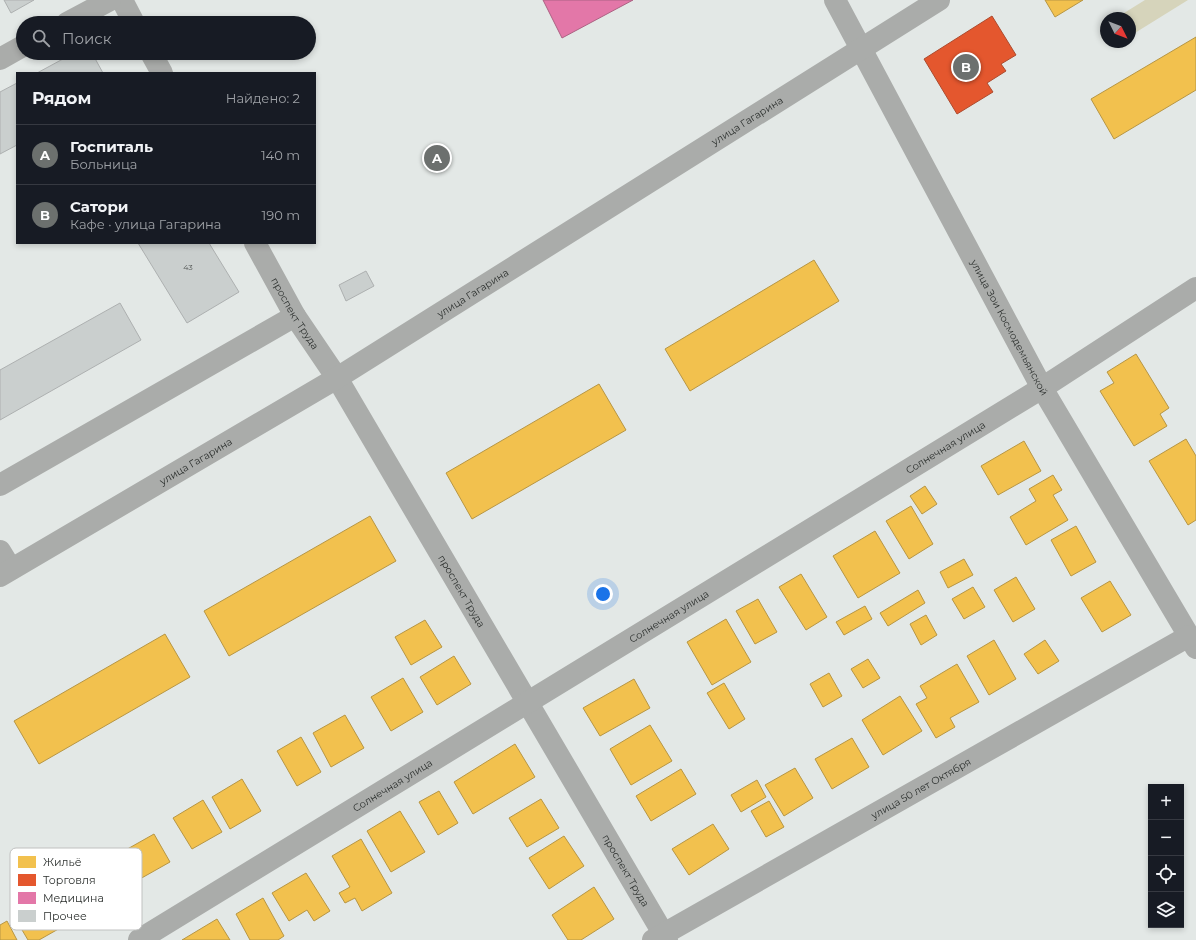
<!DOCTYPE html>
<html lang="ru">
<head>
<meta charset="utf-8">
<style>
	:root { --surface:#171b24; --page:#242831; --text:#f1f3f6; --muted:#9ea1a6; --line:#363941; --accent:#6c706e }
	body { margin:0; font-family:Montserrat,sans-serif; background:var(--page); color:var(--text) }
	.controls { position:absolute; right:12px; bottom:12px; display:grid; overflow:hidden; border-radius:0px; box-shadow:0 2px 6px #0003 }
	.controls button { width:36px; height:36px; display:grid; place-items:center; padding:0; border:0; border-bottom:1px solid var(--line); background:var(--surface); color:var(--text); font:20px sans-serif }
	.compass { position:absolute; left:1100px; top:12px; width:36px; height:36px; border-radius:50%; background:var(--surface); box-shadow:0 2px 6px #0003; rotate:132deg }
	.you { position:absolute; left:603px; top:594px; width:14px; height:14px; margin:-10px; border:3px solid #fff; border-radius:50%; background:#1a73e8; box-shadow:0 0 0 6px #1a73e833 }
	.badge { display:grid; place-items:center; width:26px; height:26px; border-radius:50%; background:var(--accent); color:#fff; font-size:13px; font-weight:700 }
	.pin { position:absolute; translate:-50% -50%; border:2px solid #fff; box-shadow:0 1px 4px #0006 }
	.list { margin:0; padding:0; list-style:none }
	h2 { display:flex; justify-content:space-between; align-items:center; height:52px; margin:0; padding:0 16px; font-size:17px }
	h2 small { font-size:13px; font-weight:400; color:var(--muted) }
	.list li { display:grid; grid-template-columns:26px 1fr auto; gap:12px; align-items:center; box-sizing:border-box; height:60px; padding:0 16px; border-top:1px solid var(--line) }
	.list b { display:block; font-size:15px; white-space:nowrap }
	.list p { margin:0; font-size:13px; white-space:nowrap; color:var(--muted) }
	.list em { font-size:13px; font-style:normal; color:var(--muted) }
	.icon { flex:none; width:22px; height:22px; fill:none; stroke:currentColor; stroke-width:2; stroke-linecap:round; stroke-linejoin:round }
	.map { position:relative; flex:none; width:1196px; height:940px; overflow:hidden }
	.search { position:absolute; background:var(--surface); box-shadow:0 2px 6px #0003; left:16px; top:16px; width:300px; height:44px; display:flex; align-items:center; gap:10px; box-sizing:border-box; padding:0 14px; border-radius:22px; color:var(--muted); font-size:15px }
	.panel { position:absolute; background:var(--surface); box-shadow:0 2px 6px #0003; left:16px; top:72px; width:300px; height:172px; border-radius:0px }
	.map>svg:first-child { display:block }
	.green { fill:#d6d4bb }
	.homes { fill:#f2c14e; stroke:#b79644 }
	.shops { fill:#e4572e; stroke:#ad4b2e }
	.health { fill:#e377a8; stroke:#ac6283 }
	.building { fill:#cacfce; stroke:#adb0b0 }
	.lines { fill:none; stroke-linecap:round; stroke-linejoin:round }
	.minor { stroke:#aaacaa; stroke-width:22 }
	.labels { text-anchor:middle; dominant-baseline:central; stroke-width:4; stroke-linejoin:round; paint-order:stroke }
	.number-label { font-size:8px; fill:#545856 }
	.street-label { font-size:10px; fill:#2c302e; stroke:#fff }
	.key { fill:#fff; stroke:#c0c1c0; stroke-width:1 }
	.key-label { font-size:11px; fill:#2c302e }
</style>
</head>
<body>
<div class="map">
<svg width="1196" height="940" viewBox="0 0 1196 940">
	<rect width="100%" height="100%" fill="#e3e8e6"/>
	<polygon class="green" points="1145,0 1188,0 1130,36 1130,18 1116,18"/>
	<g class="homes">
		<polygon points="1045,0 1083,0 1055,17"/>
		<polygon points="1196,37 1196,90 1114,139 1091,99"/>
		<polygon points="814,260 839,301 690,391 665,349"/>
		<polygon points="1136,354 1169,408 1160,414 1167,426 1134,446 1100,391 1114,383 1107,372"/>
		<polygon points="599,384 626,430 472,519 446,473"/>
		<polygon points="1186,439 1196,456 1196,520 1188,525 1149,461"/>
		<polygon points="1024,441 1041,471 998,495 981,466"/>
		<polygon points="1053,475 1062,490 1053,495 1068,520 1026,545 1010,517 1036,501 1029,489"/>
		<polygon points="925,486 937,504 922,514 910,496"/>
		<polygon points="911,506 933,544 909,559 886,521"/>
		<polygon points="370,516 396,561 229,656 204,611"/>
		<polygon points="1076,526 1096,562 1071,576 1051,540"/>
		<polygon points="875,531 900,573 858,598 833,556"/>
		<polygon points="964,559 973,575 948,588 940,572"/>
		<polygon points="801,574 827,617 806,630 779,587"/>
		<polygon points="1016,577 1035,609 1013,622 994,590"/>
		<polygon points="1110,581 1131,615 1102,632 1081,598"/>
		<polygon points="973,587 985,607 964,619 952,599"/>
		<polygon points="918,590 925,603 888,626 880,613"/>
		<polygon points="758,599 777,632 755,644 736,611"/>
		<polygon points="865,606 872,619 844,635 836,622"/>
		<polygon points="926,615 937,635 921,645 910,624"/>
		<polygon points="726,619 751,662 712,685 687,642"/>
		<polygon points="425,620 442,647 411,665 395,637"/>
		<polygon points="165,634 190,677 39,764 14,721"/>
		<polygon points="994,640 1016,679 989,695 967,656"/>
		<polygon points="1045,640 1059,661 1038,674 1024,654"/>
		<polygon points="454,656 471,684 437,705 420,677"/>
		<polygon points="868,659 880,678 863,688 851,669"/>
		<polygon points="957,664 979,702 950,718 955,727 936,738 916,704 927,698 920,686"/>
		<polygon points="829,673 842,696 823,707 810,684"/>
		<polygon points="403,678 423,712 391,731 371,697"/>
		<polygon points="634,679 650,708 600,736 583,708"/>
		<polygon points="724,683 745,719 729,729 707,693"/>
		<polygon points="900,696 922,731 883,755 862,720"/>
		<polygon points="345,715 364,748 331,767 313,733"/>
		<polygon points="650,725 672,761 631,785 610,749"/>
		<polygon points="301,737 321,772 297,786 277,751"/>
		<polygon points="852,738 869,767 832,789 815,759"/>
		<polygon points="515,744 535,777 473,814 454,782"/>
		<polygon points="795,768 813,798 784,816 765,785"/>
		<polygon points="681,769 696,794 651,821 636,796"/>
		<polygon points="242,779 261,811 230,829 212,797"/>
		<polygon points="757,780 766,797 741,812 731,795"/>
		<polygon points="439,791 458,823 438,835 419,802"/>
		<polygon points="541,799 559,828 527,847 509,818"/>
		<polygon points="203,800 222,832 192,849 173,818"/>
		<polygon points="769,801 784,827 766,837 751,811"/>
		<polygon points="400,811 425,852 391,872 367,831"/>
		<polygon points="713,824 729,849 689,875 672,849"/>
		<polygon points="154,834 170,862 131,884 115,856"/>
		<polygon points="564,836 584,866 549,889 529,858"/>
		<polygon points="361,839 392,893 362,911 355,898 345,903 339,893 350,887 332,856"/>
		<polygon points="306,873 330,911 314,921 307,910 289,921 272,893"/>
		<polygon points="594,887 614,919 581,940 568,940 552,915"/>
		<polygon points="50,890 69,923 39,940 28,940 12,913"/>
		<polygon points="263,898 284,936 278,940 250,940 236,914"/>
		<polygon points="217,919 230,940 182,940"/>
		<polygon points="7,921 17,940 0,940 0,925"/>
	</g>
	<polygon class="shops" points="992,16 1016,55 1001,64 1006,71 987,83 993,92 957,114 924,59"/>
	<polygon class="health" points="543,0 633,0 562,38"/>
	<g class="building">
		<polygon points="4,0 34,0 11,13"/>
		<polygon points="74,53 92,53 103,73 37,73"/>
		<polygon points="17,83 17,145 0,154 0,92"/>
		<polygon points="138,243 209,243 239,292 187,323"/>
		<polygon points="366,271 374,286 346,301 339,285"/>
		<polygon points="120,303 141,340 0,420 0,370"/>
	</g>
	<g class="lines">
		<g class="minor">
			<polyline points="122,0 134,23"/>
			<path id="s1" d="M835 0 1042 388 1196 648"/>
			<polyline points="67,23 110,0"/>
			<polyline points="151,53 162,73"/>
			<polyline points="0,59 23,46"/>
			<path id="s2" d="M255 243 295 316 337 378 667 940"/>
			<polyline points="0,485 295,316"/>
			<polyline points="0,551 11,569"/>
			<path id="s3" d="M0 576 337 378 939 0"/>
			<path id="s4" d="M139 940 1042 388 1196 288"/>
			<path id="s5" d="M653 940 1189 636"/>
		</g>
	</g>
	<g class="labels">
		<g class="number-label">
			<text x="188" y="267">43</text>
		</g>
		<g class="street-label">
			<text stroke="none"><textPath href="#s3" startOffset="875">улица Гагарина</textPath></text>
			<text stroke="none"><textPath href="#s3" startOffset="551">улица Гагарина</textPath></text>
			<text stroke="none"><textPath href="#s2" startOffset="81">проспект Труда</textPath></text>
			<text stroke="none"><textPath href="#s1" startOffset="371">улица Зои Космодемьянской</textPath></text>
			<text stroke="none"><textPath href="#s4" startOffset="945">Солнечная улица</textPath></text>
			<text stroke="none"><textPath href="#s3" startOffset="227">улица Гагарина</textPath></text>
			<text stroke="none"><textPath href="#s2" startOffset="405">проспект Труда</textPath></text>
			<text stroke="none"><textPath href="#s4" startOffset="621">Солнечная улица</textPath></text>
			<text stroke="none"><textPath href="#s4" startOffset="297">Солнечная улица</textPath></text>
			<text stroke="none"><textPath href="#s5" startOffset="308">улица 50 лет Октября</textPath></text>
			<text stroke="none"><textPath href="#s2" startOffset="729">проспект Труда</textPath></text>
		</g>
	</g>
	<rect x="10" y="848" width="132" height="82" rx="6" class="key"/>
	<rect x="18" y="856" width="18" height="12" fill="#f2c14e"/>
	<rect x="18" y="874" width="18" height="12" fill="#e4572e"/>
	<rect x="18" y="892" width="18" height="12" fill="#e377a8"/>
	<rect x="18" y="910" width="18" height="12" fill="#cacfce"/>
	<g class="key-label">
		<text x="43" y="866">Жильё</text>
		<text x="43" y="884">Торговля</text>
		<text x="43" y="902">Медицина</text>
		<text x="43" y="920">Прочее</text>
	</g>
</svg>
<div class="controls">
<button>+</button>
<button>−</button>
<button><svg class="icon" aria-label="locate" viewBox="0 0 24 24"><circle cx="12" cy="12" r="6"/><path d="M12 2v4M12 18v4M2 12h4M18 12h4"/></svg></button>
<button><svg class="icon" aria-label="layers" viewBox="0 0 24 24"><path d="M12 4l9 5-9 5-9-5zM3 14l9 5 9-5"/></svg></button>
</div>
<svg class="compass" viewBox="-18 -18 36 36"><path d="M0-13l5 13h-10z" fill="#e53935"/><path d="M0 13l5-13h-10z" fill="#9ea1a6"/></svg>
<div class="you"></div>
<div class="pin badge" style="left:437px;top:158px">A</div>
<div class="pin badge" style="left:966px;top:67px">B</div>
<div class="search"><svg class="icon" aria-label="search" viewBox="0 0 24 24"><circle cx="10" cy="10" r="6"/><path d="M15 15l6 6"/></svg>Поиск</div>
<section class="panel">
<h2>Рядом<small>Найдено: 2</small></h2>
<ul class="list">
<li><span class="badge">A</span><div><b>Госпиталь</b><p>Больница</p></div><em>140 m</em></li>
<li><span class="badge">B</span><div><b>Сатори</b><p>Кафе · улица Гагарина</p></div><em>190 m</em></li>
</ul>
</section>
</div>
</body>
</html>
